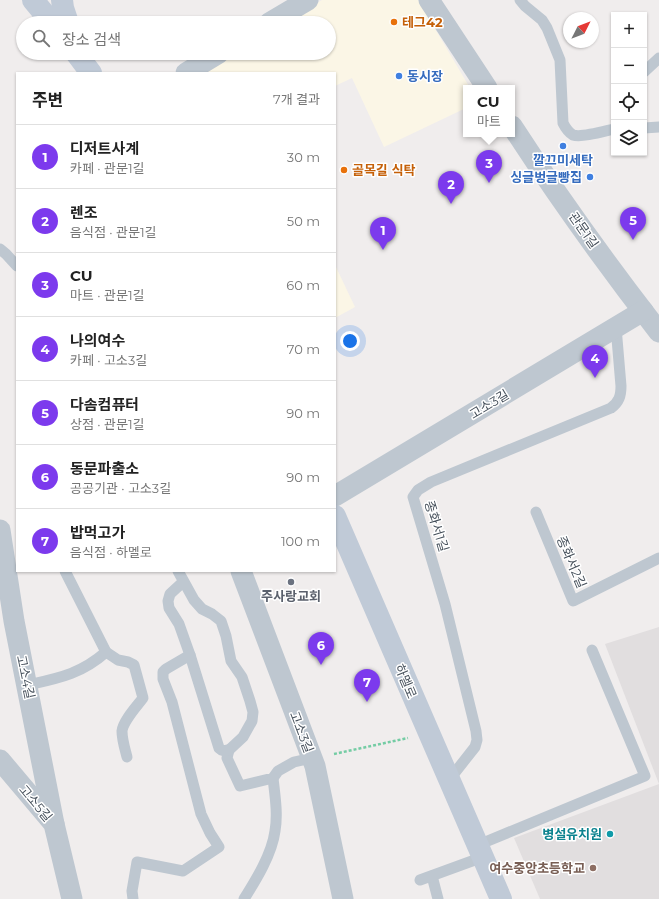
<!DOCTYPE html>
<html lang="ko">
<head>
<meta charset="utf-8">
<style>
	:root { --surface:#fff; --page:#f6f6f6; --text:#222; --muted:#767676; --line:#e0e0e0; --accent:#7c3aed }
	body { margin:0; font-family:Montserrat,"Noto Sans KR",sans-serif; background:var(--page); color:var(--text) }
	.controls { position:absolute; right:12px; top:12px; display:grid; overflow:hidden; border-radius:0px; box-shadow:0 1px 3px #0004 }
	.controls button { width:36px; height:36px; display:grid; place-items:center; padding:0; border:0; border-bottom:1px solid var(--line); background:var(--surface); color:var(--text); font:20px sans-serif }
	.compass { position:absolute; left:563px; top:12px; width:36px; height:36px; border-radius:50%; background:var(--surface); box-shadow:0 1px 3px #0004; rotate:48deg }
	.you { position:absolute; left:350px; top:341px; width:14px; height:14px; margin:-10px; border:3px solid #fff; border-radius:50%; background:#1a73e8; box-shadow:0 0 0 6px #1a73e833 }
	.badge { display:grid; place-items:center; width:26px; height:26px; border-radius:50%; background:var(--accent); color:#fff; font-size:13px; font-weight:700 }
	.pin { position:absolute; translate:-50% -33px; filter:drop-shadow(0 1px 2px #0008) }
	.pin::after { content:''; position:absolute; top:21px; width:14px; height:12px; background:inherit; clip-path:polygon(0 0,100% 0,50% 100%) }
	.popup { position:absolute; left:463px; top:85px; width:52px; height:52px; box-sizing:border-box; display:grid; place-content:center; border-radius:0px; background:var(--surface); filter:drop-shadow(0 1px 3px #0005); font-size:13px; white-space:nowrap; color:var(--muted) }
	.popup b { font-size:15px; color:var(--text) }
	.popup::after { content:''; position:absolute; left:50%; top:100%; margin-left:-8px; border:8px solid transparent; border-top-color:var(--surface) }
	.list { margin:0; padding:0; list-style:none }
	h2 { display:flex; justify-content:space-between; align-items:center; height:52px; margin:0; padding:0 16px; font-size:17px }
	h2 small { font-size:13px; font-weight:400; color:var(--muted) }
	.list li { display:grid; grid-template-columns:26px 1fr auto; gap:12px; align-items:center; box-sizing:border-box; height:64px; padding:0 16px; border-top:1px solid var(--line) }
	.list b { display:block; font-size:15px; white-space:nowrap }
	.list p { margin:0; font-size:13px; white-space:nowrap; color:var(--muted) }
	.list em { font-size:13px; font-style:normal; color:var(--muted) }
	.icon { flex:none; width:22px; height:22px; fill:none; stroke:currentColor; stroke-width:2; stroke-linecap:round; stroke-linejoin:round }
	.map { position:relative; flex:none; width:659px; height:899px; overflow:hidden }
	.search { position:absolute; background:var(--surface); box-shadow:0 1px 3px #0004; left:16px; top:16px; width:320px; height:44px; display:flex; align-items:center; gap:10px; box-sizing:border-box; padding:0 14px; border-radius:22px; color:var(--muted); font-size:15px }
	.panel { position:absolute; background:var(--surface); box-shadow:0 1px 3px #0004; left:16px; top:72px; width:320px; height:500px; border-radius:0px }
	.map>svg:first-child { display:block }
	.commercial { fill:#fbf6e6 }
	.education { fill:#e1dedf }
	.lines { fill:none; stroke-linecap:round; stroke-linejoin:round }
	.path { stroke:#74cca4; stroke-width:2.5; stroke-dasharray:3 2; stroke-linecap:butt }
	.lane { stroke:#bec7d0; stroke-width:11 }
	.street { stroke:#bec7d0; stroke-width:21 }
	.secondary { stroke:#c0cad7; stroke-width:22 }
	.food-dot { fill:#e8710a; stroke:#fff; stroke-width:1.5 }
	.shop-dot { fill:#3f7fe0; stroke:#fff; stroke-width:1.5 }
	.worship-dot { fill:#6b7280; stroke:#fff; stroke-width:1.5 }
	.culture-dot { fill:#0f9aa8; stroke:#fff; stroke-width:1.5 }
	.education-dot { fill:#8d6e63; stroke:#fff; stroke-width:1.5 }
	.labels { text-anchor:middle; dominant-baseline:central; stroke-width:3; stroke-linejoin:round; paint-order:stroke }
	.food-label { font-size:13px; font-weight:bold; fill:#c56008; stroke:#fff; text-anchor:start }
	.shop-label { font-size:13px; font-weight:bold; fill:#366cbe; stroke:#fff; text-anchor:start }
	.street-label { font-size:13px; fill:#46505b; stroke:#fff }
	.worship-label { font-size:13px; font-weight:bold; fill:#5b616d; stroke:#fff }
	.culture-label { font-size:13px; font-weight:bold; fill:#0d838f; stroke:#fff; text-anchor:end }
	.education-label { font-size:13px; font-weight:bold; fill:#785e54; stroke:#fff; text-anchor:end }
</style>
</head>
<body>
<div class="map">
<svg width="659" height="899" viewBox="0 0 659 899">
	<rect width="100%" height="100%" fill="#f0eded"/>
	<g class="commercial">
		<polygon points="322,0 418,0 470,88 466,88 466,108 384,147 352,78 335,86 335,73 201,73 234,53 329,53 329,23 284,23"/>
		<polygon points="335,265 355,307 335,318"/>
	</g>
	<polygon class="education" points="659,627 659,899 540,899 514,838 659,784 605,644"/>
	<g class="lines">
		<polyline class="path" points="334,754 408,738"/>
		<g class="lane">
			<path d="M520 0 525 6 542 20 547 28 560 60 563 123C565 127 568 132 573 135 581 138 605 131 614 129"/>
			<polyline points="644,72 659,58"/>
			<polyline points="644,128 659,127"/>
			<polyline points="0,249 6,254 17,266"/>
			<polyline points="536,512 573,601 659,558"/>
			<polyline points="178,571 194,600 202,609 212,614 221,621 226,636 231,661 242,677 250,701 253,712 252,721 243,737 229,750 227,758 240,786 273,778 278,771 294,762 312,758"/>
			<path d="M183 582 170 594 168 601 169 608 179 624 190 655 219 748C222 751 224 751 229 750"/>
			<path d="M106 652 118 660 128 662 134 665 143 698C137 706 123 721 122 731 122 740 125 749 127 757"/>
			<path d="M28 685C59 678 81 674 106 652L65 571"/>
			<path d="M449 780 475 747 477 740 476 731 445 604 413 497 418 490 431 482 611 408C619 402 621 396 621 386L616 327"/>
			<polyline points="478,845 645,776 592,650"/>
			<polyline points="432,876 438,899"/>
			<polyline points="420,880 483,857"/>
			<polyline points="133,899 132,891 137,862 183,871 219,847 210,833 201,814 172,702 163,679 163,672 166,669 190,655"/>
			<path d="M244 899C256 880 272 854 275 831 278 814 275 796 273 778"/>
		</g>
		<g class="street">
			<polyline points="429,0 487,88"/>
			<polyline points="269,23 308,0"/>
			<polyline points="186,73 219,53"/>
			<path d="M512 126C558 197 607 265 659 332"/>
			<polyline points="335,496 643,311"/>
			<polyline points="0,530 14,621 54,824"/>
			<polyline points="241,571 315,766 343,899"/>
			<polyline points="0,760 54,824 72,899"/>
		</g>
		<g class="secondary">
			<polyline points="33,0 52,23"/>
			<polyline points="62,0 63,8 68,23"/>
			<polyline points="76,53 91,73"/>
			<polyline points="335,516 501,899"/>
		</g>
	</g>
	<g class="food-dot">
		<circle cx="394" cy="22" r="4"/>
		<circle cx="344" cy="170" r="4"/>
	</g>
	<g class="shop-dot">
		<circle cx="399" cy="76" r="4"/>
		<circle cx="563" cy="146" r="4"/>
		<circle cx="590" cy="177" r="4"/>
	</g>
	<circle class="worship-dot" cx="291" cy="582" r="4"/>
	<circle class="culture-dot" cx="610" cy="834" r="4"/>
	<circle class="education-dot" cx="593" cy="868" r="4"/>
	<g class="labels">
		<g class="food-label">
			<text x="402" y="22">테그42</text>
			<text x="352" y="170">골목길 식탁</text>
		</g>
		<g class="shop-label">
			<text x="407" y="76">동시장</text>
			<text x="563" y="160" text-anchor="middle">깔끄미세탁</text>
			<text x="582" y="177" text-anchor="end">싱글벙글빵집</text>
		</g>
		<g class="street-label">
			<text transform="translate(584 230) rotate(55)">관문1길</text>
			<text transform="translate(489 404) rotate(-31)">고소3길</text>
			<text transform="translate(437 526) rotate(73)">종화서1길</text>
			<text transform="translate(572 562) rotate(67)">종화서2길</text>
			<text transform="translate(26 677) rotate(78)">고소4길</text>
			<text transform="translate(406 681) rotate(67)">하멜로</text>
			<text transform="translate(302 732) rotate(69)">고소3길</text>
			<text transform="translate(36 803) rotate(50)">고소5길</text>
		</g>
		<g class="worship-label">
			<text x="291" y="596">주사랑교회</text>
		</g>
		<g class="culture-label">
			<text x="602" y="834">병설유치원</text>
		</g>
		<g class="education-label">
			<text x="585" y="868">여수중앙초등학교</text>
		</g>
	</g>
</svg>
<div class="controls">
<button>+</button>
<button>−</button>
<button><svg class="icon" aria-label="locate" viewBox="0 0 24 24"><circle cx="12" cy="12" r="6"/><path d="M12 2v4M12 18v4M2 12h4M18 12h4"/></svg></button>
<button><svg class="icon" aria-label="layers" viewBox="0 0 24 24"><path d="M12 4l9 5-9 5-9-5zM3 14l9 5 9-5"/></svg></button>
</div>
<svg class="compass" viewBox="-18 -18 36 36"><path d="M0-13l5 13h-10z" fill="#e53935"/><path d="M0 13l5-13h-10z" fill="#767676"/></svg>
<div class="you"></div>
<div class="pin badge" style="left:383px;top:250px">1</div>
<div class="pin badge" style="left:451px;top:204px">2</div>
<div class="pin badge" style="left:489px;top:183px">3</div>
<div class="popup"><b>CU</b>마트</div>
<div class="pin badge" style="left:595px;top:378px">4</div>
<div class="pin badge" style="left:633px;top:240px">5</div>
<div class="pin badge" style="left:321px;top:665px">6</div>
<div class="pin badge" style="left:367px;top:702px">7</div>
<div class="search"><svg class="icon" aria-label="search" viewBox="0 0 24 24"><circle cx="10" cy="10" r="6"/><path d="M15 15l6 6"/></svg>장소 검색</div>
<section class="panel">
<h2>주변<small>7개 결과</small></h2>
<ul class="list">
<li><span class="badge">1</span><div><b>디저트사계</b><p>카페 · 관문1길</p></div><em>30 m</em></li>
<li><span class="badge">2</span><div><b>렌조</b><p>음식점 · 관문1길</p></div><em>50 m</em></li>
<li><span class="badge">3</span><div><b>CU</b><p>마트 · 관문1길</p></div><em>60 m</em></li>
<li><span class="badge">4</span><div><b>나의여수</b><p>카페 · 고소3길</p></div><em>70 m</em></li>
<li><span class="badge">5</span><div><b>다솜컴퓨터</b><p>상점 · 관문1길</p></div><em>90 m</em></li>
<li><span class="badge">6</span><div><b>동문파출소</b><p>공공기관 · 고소3길</p></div><em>90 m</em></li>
<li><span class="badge">7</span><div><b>밥먹고가</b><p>음식점 · 하멜로</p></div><em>100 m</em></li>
</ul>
</section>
</div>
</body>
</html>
